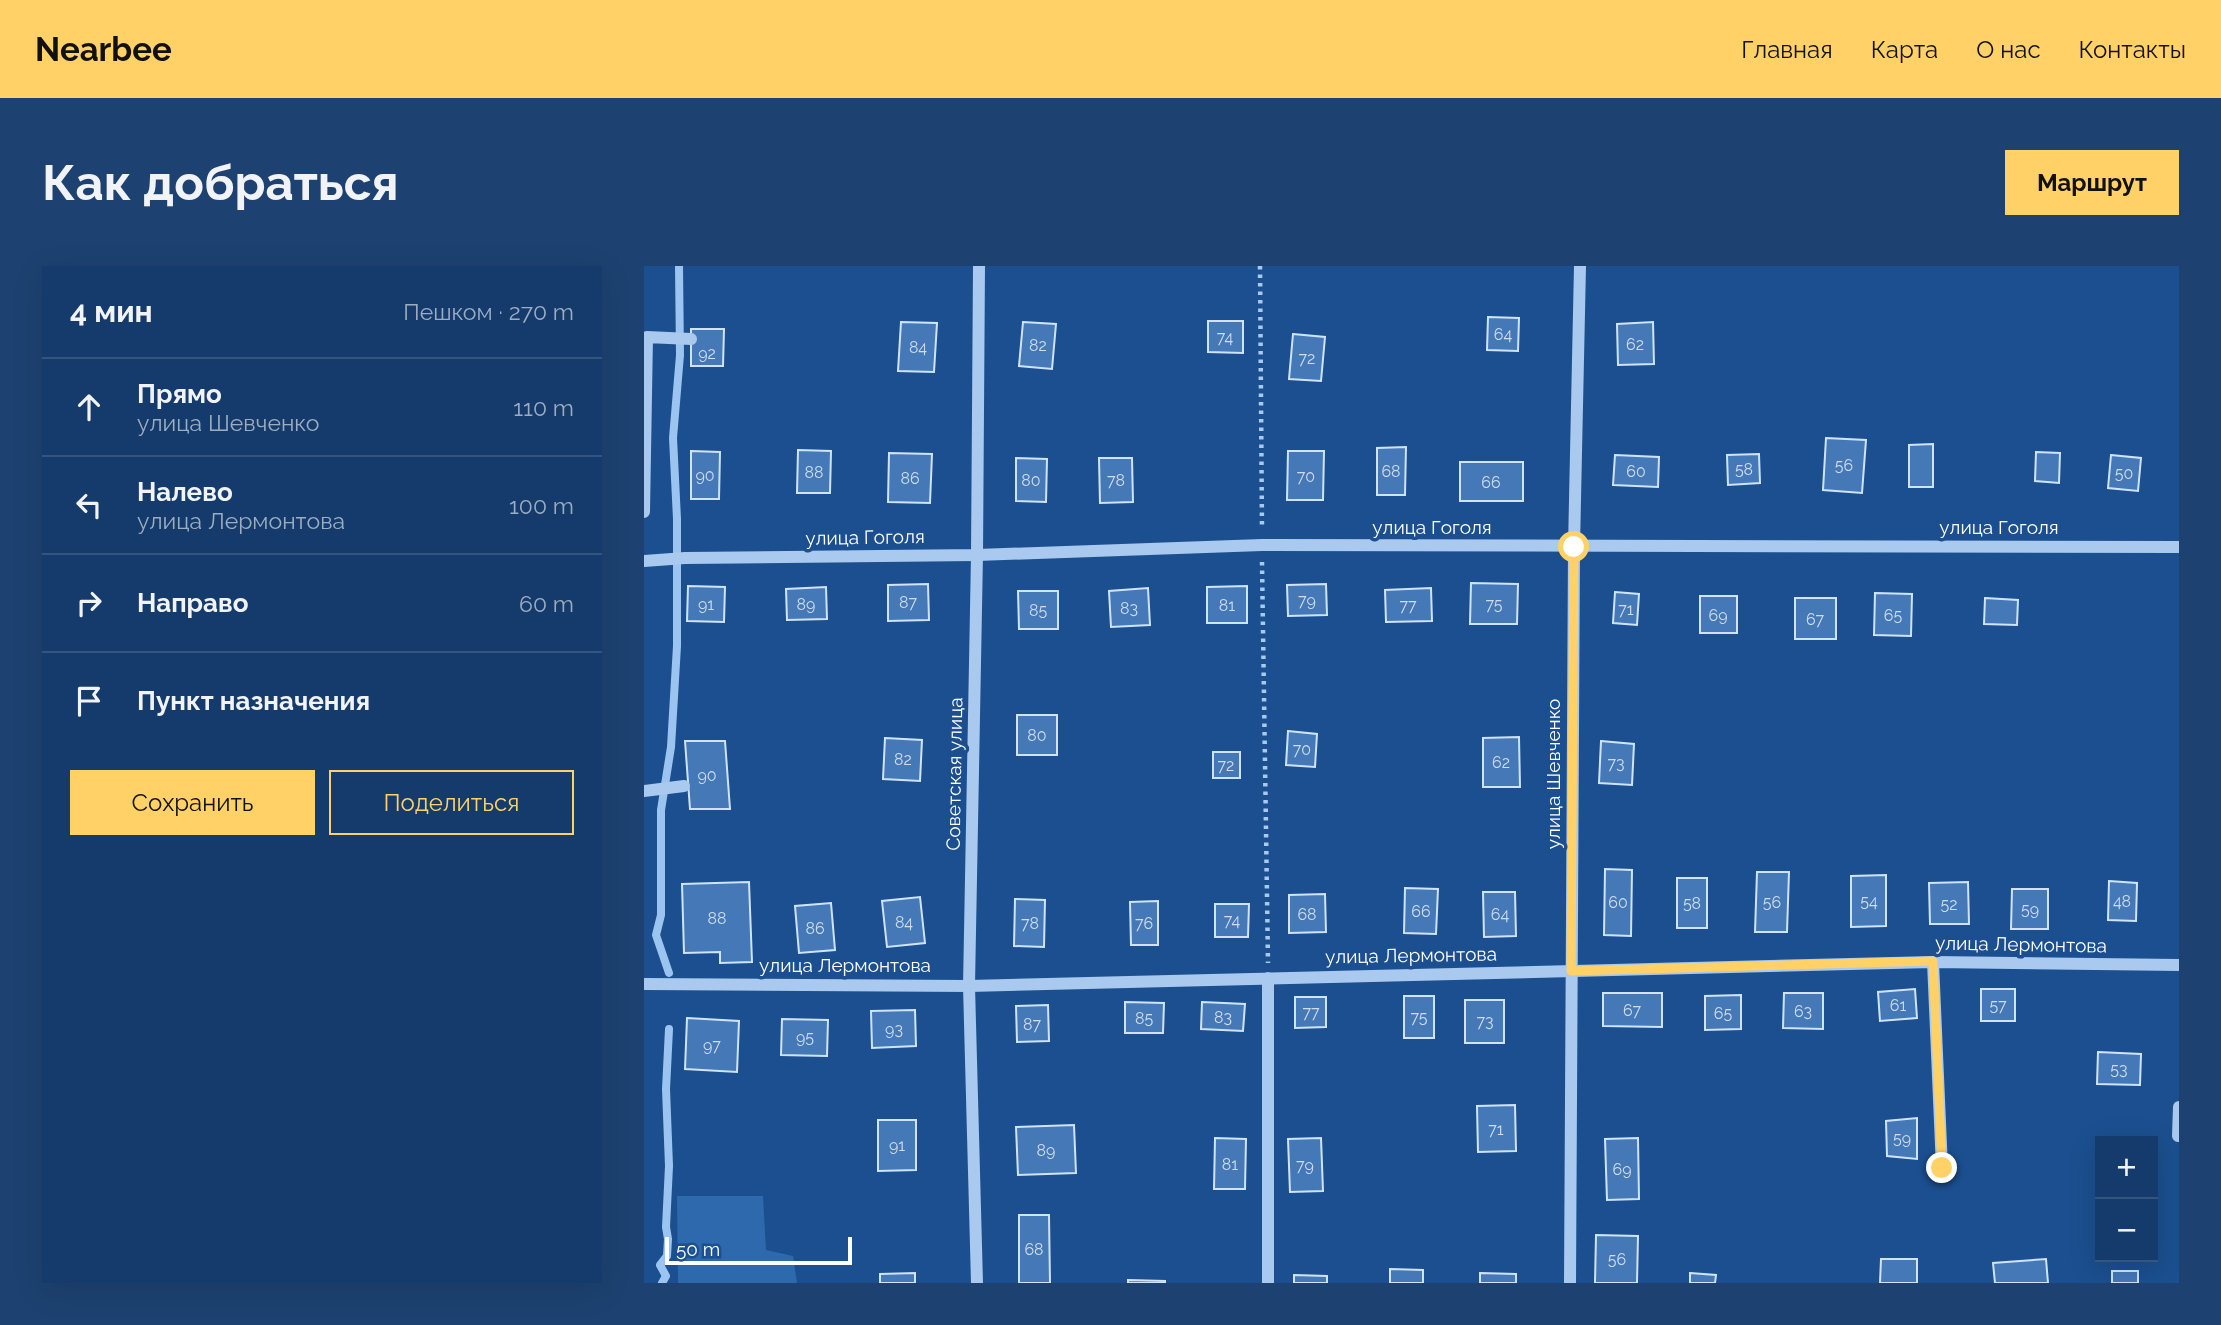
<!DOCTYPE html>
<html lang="ru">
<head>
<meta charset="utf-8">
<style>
	:root { --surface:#143b6b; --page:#1d4271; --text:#f1f3f6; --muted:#9dadc1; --line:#33557e; --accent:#ffd166 }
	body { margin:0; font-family:Raleway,sans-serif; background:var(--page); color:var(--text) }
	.controls { position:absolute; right:21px; bottom:21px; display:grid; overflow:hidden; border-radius:0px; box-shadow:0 7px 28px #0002 }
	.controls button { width:63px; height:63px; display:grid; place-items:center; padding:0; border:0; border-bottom:2px solid var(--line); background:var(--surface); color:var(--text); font:35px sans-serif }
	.scale { position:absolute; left:21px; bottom:18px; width:187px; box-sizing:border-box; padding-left:7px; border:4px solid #fff; border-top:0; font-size:19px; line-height:24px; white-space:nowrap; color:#fff; -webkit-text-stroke:5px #1b4f8f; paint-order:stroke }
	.stop { position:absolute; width:21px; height:21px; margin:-16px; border:5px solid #ffd166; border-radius:50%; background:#fff }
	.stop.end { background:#ffd166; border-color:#fff; box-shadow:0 2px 7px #0008 }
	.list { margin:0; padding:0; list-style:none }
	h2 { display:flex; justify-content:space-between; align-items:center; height:91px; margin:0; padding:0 28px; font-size:30px }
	h2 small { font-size:23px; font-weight:400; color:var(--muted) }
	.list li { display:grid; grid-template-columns:46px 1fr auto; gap:21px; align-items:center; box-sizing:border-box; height:98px; padding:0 28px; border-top:2px solid var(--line) }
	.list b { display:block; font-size:26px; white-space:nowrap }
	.list p { margin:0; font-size:23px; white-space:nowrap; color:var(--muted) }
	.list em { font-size:23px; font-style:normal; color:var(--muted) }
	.actions { display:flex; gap:14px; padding:21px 28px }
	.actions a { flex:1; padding:16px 0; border:2px solid var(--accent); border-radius:0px; text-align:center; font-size:24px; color:var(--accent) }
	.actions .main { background:var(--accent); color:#111 }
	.icon { flex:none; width:38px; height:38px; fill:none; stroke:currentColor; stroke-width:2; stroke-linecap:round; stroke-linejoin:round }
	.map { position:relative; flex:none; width:1535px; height:1017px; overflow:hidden; border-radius:0px }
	header { display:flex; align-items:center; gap:42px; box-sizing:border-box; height:98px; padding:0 35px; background:var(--accent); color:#111 }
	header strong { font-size:33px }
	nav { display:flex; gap:38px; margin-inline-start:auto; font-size:24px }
	.intro { display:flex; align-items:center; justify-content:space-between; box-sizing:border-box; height:168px; padding:0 42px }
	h1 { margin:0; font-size:49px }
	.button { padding:18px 32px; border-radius:0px; background:var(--accent); color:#111; font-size:24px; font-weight:700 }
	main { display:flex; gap:42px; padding:0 42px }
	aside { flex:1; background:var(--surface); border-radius:0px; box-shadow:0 7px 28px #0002 }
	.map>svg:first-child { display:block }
	.green { fill:#2e69ad }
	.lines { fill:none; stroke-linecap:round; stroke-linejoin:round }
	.stream { stroke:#9cc4f0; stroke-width:8 }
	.building { fill:#4478b7; stroke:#cfe3fa; stroke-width:2 }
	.path { stroke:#a9c9ee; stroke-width:4.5; stroke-dasharray:3.5 5; stroke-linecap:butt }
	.minor { stroke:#a9c9ee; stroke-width:12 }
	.route { stroke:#ffd166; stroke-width:9 }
	.labels { text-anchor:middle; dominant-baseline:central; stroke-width:7; stroke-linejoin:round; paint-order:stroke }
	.number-label { font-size:16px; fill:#d0dded }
	.street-label { font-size:19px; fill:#fff; stroke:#1b4f8f }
</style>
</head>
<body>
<header>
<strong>Nearbee</strong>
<nav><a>Главная</a><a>Карта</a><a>О нас</a><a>Контакты</a></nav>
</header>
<div class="intro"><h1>Как добраться</h1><a class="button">Маршрут</a></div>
<main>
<aside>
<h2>4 мин<small>Пешком · 270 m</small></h2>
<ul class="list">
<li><svg class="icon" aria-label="ahead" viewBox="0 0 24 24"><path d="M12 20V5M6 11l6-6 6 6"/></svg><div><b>Прямо</b><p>улица Шевченко</p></div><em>110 m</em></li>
<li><svg class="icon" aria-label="left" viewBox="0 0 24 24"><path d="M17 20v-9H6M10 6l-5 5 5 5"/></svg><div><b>Налево</b><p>улица Лермонтова</p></div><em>100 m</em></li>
<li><svg class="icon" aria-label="right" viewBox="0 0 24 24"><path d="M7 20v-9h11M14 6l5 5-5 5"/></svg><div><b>Направо</b></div><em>60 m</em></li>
<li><svg class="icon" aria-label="arrive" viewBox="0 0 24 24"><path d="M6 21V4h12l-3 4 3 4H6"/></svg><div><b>Пункт назначения</b></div></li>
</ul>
<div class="actions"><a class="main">Сохранить</a><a>Поделиться</a></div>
</aside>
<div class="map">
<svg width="1535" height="1017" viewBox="0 0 1535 1017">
	<rect width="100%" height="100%" fill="#1b4f8f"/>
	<polygon class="green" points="33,930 119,930 122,984 149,990 153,1017 34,1017"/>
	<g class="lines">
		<g class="stream">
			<polyline points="25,707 12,669 17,649 17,544 27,481 33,380 33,253 29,172 36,89 35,0"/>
			<polyline points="18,1017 22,1010 16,999 23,990 24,973 22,961 25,900 22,823 25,763"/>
		</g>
	</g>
	<g class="building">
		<polygon points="844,51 875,52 874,85 843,84"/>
		<polygon points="564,55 599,55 599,87 564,86"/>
		<polygon points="257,56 293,57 290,106 254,105"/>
		<polygon points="379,56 412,58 408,103 375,100"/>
		<polygon points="1009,56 1010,98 974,99 973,58"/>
		<polygon points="47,63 80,63 79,100 47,100"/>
		<polygon points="649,68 681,71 677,115 645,113"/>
		<polygon points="1182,172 1222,174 1218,227 1179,224"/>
		<polygon points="1289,178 1289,221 1265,221 1265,179"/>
		<polygon points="762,181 761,229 733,229 733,182"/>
		<polygon points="154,184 187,185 186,227 153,227"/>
		<polygon points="47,185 76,186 75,233 47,233"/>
		<polygon points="644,185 680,185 679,234 643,234"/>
		<polygon points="1392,186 1416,187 1415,217 1391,215"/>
		<polygon points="245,187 288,188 286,237 244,236"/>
		<polygon points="1115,188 1116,217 1084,219 1083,189"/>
		<polygon points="971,189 1015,191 1014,221 969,219"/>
		<polygon points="1467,189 1497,192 1494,225 1464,222"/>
		<polygon points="372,192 403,193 402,236 372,235"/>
		<polygon points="455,192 488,192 489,236 456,237"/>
		<rect x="816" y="196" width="63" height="39"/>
		<polygon points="827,317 874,318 873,358 826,358"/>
		<polygon points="284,318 285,354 244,355 244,319"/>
		<polygon points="682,318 683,349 644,350 643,319"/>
		<polygon points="44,320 81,321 80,356 43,355"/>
		<polygon points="603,320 603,357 563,357 563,321"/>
		<polygon points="182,321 183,353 143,354 142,323"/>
		<polygon points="504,322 506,359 467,361 465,325"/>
		<polygon points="787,322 788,355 742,356 741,324"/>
		<polygon points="374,325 414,325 414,363 375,363"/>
		<polygon points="971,326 995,328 993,359 969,357"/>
		<polygon points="1231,327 1268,328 1267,370 1230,369"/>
		<rect x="1056" y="330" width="37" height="37"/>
		<rect x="1151" y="332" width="41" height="41"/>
		<polygon points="1341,332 1374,334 1373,359 1340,358"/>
		<rect x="373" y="449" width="40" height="40"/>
		<polygon points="644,465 673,468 671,501 642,499"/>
		<polygon points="875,471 876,521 839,521 839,472"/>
		<polygon points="241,472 278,474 276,515 239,513"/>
		<polygon points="41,475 81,475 86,543 46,543"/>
		<polygon points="957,475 990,478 988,519 955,517"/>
		<rect x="569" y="486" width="27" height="26"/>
		<polygon points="961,603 988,604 987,670 960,669"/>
		<polygon points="1113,606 1145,606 1143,666 1111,666"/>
		<polygon points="1242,609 1242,660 1207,661 1207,610"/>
		<rect x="1033" y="612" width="30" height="50"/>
		<polygon points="1465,615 1493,617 1492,655 1464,654"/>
		<polygon points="105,616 108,696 76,697 76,686 40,687 38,618"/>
		<polygon points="1324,616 1325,658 1286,658 1285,617"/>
		<polygon points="761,622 794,623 792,668 760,667"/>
		<polygon points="1368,623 1404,623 1404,663 1367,663"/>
		<polygon points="839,626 871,626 872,670 840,671"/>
		<polygon points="681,628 682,666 645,667 645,629"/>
		<polygon points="276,631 281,677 243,681 238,635"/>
		<polygon points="371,633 401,634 400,681 370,680"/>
		<polygon points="514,635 514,679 487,679 486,636"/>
		<polygon points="187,637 191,684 155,687 151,640"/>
		<polygon points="571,638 605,638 604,671 571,671"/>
		<polygon points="1271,723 1273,752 1236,755 1234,726"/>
		<rect x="1337" y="723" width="34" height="32"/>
		<polygon points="959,727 1018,727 1018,761 959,760"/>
		<polygon points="1140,727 1179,727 1179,763 1139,762"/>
		<polygon points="1097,729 1097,763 1061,764 1061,730"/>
		<rect x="760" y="730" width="30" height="42"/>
		<polygon points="651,731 682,731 682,761 651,762"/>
		<rect x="821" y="734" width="39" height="43"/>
		<polygon points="481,736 520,737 519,767 481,767"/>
		<polygon points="558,736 601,738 599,765 557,763"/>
		<polygon points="404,739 405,775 373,776 372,740"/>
		<polygon points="271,744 272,780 228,782 227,745"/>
		<polygon points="43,752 95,755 93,806 41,803"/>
		<polygon points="138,753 184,754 183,790 137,789"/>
		<polygon points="1454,786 1497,788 1496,819 1453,818"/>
		<polygon points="871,839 872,885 834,886 833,840"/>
		<polygon points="1273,852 1273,893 1243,890 1242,855"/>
		<polygon points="234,854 272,854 272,904 234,905"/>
		<polygon points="430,859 432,907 374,909 372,861"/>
		<polygon points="571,872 602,873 601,923 570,923"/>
		<polygon points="677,872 679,925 646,926 644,873"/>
		<polygon points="994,872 995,933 963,934 961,873"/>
		<polygon points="375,949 405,949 406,1017 375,1017"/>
		<polygon points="952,969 994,970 993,1017 951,1017"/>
		<polygon points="1237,993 1273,993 1273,1017 1236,1017"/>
		<polygon points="1402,993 1404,1017 1351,1017 1349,997"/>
		<polygon points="746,1003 779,1004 779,1017 746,1017"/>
		<rect x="1468" y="1005" width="26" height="12"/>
		<polygon points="271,1007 271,1017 236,1017 236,1008"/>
		<polygon points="836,1007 872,1008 872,1017 836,1017"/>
		<polygon points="1046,1007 1072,1009 1071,1017 1046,1017"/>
		<polygon points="650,1009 683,1010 683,1017 650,1017"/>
		<polygon points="484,1014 521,1015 521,1017 484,1017"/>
	</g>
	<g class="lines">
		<g class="path">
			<polyline points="616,0 618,263"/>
			<polyline points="618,296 624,697"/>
		</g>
		<g class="minor">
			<polyline points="0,246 3,71 47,73"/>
			<polyline points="0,295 41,292 333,289 618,279 1535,281"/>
			<polyline points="0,525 40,520"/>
			<polyline points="1289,696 1298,902"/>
			<polyline points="0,718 325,720 1289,696 1535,699"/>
			<polyline points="1534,870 1535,841"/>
			<polyline points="333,1017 325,720 333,289 335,0"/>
			<polyline points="624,1017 624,712"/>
			<polyline points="926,1017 930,281 936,0"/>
		</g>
	</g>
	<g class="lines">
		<polyline class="route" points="930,281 927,705 1289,695 1298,902"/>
	</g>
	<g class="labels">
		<g class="number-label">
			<text x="859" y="68">64</text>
			<text x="581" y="71">74</text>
			<text x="991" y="78">62</text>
			<text x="394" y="79">82</text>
			<text x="274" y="81">84</text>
			<text x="63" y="87">92</text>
			<text x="663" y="92">72</text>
			<text x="1200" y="199">56</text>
			<text x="1100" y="203">58</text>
			<text x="747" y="205">68</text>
			<text x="992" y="205">60</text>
			<text x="170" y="206">88</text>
			<text x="1480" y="207">50</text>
			<text x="61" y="209">90</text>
			<text x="662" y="210">70</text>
			<text x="266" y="212">86</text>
			<text x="387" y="214">80</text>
			<text x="472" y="214">78</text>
			<text x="847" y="216">66</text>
			<text x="663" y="334">79</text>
			<text x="264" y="336">87</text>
			<text x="62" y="338">91</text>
			<text x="162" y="338">89</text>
			<text x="850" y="338">75</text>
			<text x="583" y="339">81</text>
			<text x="764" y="339">77</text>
			<text x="485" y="342">83</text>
			<text x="982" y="343">71</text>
			<text x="394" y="344">85</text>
			<text x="1074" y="349">69</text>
			<text x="1249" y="349">65</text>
			<text x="1171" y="353">67</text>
			<text x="393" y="469">80</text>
			<text x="658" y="483">70</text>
			<text x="259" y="493">82</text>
			<text x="857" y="496">62</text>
			<text x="972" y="497">73</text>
			<text x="582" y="499">72</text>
			<text x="63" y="509">90</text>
			<text x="1225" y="635">54</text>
			<text x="1478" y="635">48</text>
			<text x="974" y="636">60</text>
			<text x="1128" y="636">56</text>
			<text x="1048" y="637">58</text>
			<text x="1305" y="638">52</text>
			<text x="1386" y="643">59</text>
			<text x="777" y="645">66</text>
			<text x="663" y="648">68</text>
			<text x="856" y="648">64</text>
			<text x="73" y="652">88</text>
			<text x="588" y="654">74</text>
			<text x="260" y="656">84</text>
			<text x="386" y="657">78</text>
			<text x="500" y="657">76</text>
			<text x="171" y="662">86</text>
			<text x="1254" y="739">61</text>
			<text x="1354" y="739">57</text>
			<text x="988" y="744">67</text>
			<text x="1159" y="745">63</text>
			<text x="667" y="746">77</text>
			<text x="1079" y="747">65</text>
			<text x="579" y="751">83</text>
			<text x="775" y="751">75</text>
			<text x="500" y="752">85</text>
			<text x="841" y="755">73</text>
			<text x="388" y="758">87</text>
			<text x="250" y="763">93</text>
			<text x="161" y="771">95</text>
			<text x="68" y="779">97</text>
			<text x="1475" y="803">53</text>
			<text x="852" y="863">71</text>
			<text x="1258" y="872">59</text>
			<text x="253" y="879">91</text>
			<text x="402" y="884">89</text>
			<text x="586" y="898">81</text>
			<text x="661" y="899">79</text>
			<text x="978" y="903">69</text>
			<text x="390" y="983">68</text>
			<text x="973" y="993">56</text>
		</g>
		<g class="street-label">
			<text x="788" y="261">улица Гоголя</text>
			<text x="1355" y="261">улица Гоголя</text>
			<text transform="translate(221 271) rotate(-1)">улица Гоголя</text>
			<text transform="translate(310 508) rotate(-89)">Советская улица</text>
			<text transform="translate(909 508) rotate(-90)">улица Шевченко</text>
			<text transform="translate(1377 678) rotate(1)">улица Лермонтова</text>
			<text transform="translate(767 689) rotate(-1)">улица Лермонтова</text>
			<text x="201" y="699">улица Лермонтова</text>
		</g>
	</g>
</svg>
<div class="controls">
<button>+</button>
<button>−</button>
</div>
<div class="scale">50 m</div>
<div class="stop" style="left:930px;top:281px"></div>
<div class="stop end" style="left:1298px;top:902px"></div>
</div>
</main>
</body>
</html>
